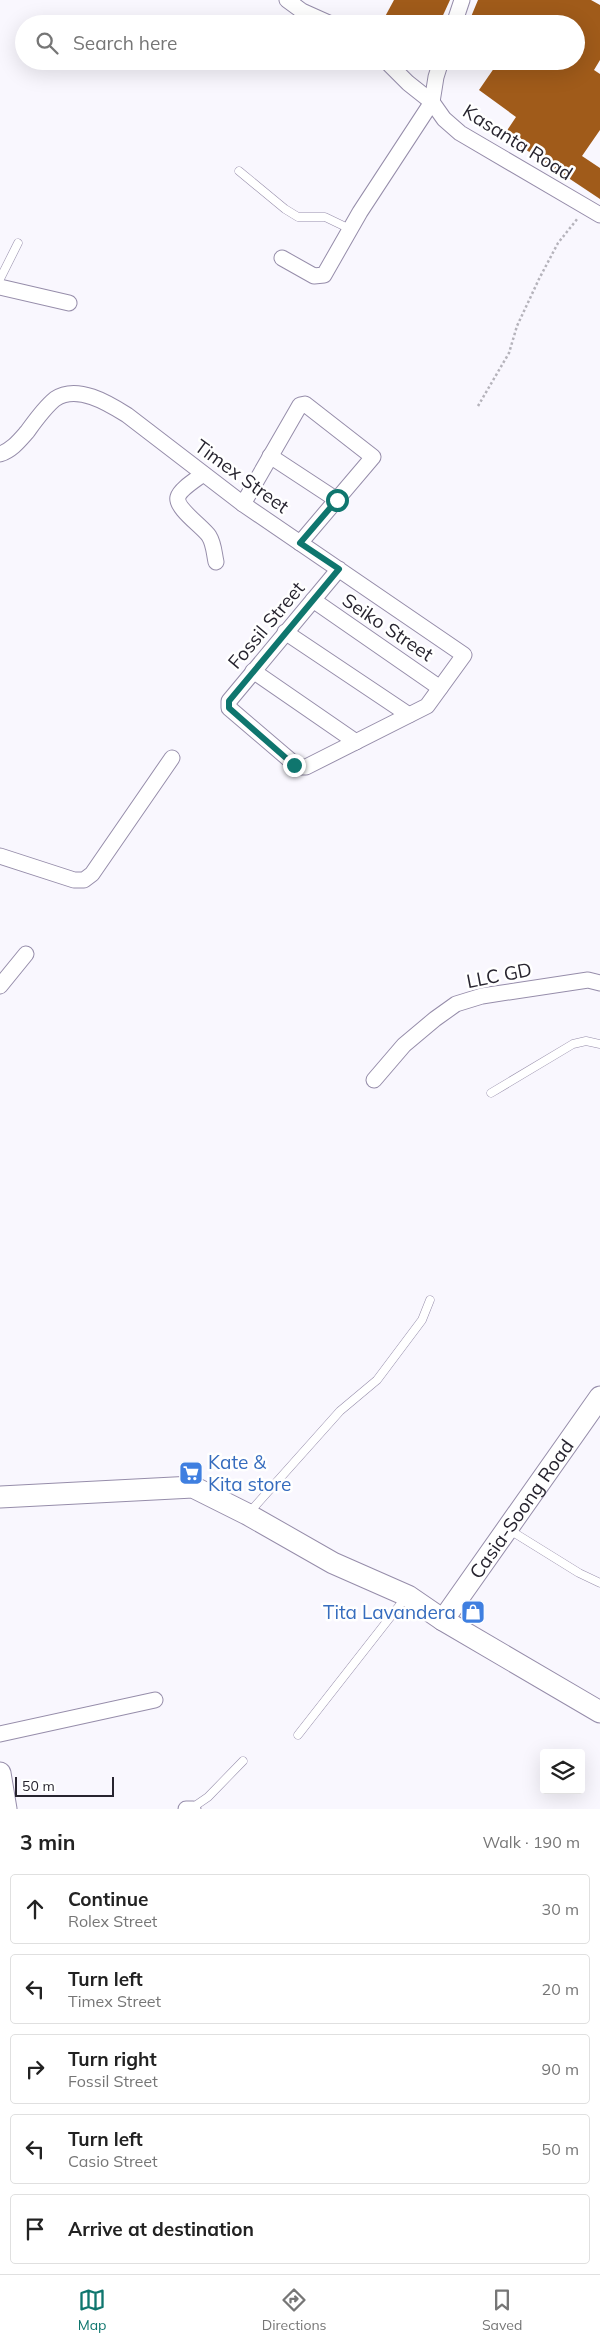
<!DOCTYPE html>
<html lang="en">
<head>
<meta charset="utf-8">
<style>
	:root { --surface:#fff; --page:#f6f6f6; --text:#222; --muted:#767676; --line:#e0e0e0; --accent:#0f766e }
	body { margin:0; font-family:Mulish,sans-serif; background:var(--page); color:var(--text) }
	.controls { position:absolute; right:15px; bottom:15px; display:grid; overflow:hidden; border-radius:5px; box-shadow:0 5px 20px #0002 }
	.controls button { width:45px; height:45px; display:grid; place-items:center; padding:0; border:0; border-bottom:1px solid var(--line); background:var(--surface); color:var(--text); font:25px sans-serif }
	.scale { position:absolute; left:15px; bottom:12px; width:99px; box-sizing:border-box; padding-left:5px; border:2px solid #27242f; border-top:0; font-size:14px; line-height:18px; white-space:nowrap; color:#27242f; -webkit-text-stroke:4px #fff; paint-order:stroke }
	.stop { position:absolute; width:15px; height:15px; margin:-11px; border:4px solid #0f766e; border-radius:50%; background:#fff }
	.stop.end { background:#0f766e; border-color:#fff; box-shadow:0 1px 5px #0008 }
	.list { margin:0; padding:0; list-style:none }
	h2 { display:flex; justify-content:space-between; align-items:center; height:65px; margin:0; padding:0 20px; font-size:21px }
	h2 small { font-size:16px; font-weight:400; color:var(--muted) }
	.list li { display:grid; grid-template-columns:32px 1fr auto; gap:15px; align-items:center; box-sizing:border-box; height:70px; margin:0 10px 10px; padding:0 10px; border:1px solid var(--line); border-radius:5px }
	.list b { display:block; font-size:19px; white-space:nowrap }
	.list p { margin:0; font-size:16px; white-space:nowrap; color:var(--muted) }
	.list em { font-size:16px; font-style:normal; color:var(--muted) }
	.icon { flex:none; width:28px; height:28px; fill:none; stroke:currentColor; stroke-width:2; stroke-linecap:round; stroke-linejoin:round }
	.map { position:relative; flex:none; width:600px; height:1809px; overflow:hidden }
	.search { position:absolute; background:var(--surface); box-shadow:0 5px 20px #0002; left:15px; right:15px; top:15px; height:55px; display:flex; align-items:center; gap:12px; box-sizing:border-box; padding:0 18px; border-radius:28px; color:var(--muted); font-size:19px }
	.sheet { height:465px; background:var(--surface) }
	nav { display:flex; justify-content:space-around; align-items:center; box-sizing:border-box; height:70px; border-top:1px solid var(--line); background:var(--surface); font-size:14px; color:var(--muted) }
	nav a { display:grid; justify-items:center; gap:2px }
	nav .on { color:var(--accent) }
	.map>svg:first-child { display:block }
	.building { fill:#a05b1a }
	.lines { fill:none; stroke-linecap:round; stroke-linejoin:round }
	.lane-casing { stroke:#968daa; stroke-width:9 }
	.street-casing { stroke:#968daa; stroke-width:17 }
	.secondary-casing { stroke:#968daa; stroke-width:23 }
	.path { stroke:#b5b3bb; stroke-width:2.5; stroke-dasharray:2.5 2.5; stroke-linecap:butt }
	.lane { stroke:#fff; stroke-width:8 }
	.street { stroke:#fff; stroke-width:15 }
	.secondary { stroke:#fff; stroke-width:21 }
	.route { stroke:#0f766e; stroke-width:6 }
	.labels { text-anchor:middle; dominant-baseline:central; stroke-width:5; stroke-linejoin:round; paint-order:stroke }
	.street-label { font-size:19px; fill:#27242f; stroke:#fff }
	.shop-label { font-size:19px; fill:#366cbe; stroke:#fff; text-anchor:start }
</style>
</head>
<body>
<div class="map">
<svg width="600" height="1809" viewBox="0 0 600 1809">
	<rect width="100%" height="100%" fill="#f9f7fe"/>
	<g class="building">
		<polygon points="394,0 450,0 439,24 381,24"/>
		<polygon points="478,0 591,0 600,5 600,60 594,70 600,74 600,130 582,156 600,168 600,199 504,135 516,117 479,90 499,61 576,61 576,24 468,24"/>
	</g>
	<g class="lines">
		<g class="lane-casing">
			<g id="lane">
				<polyline points="239,171 285,209 298,217 325,217 350,229"/>
				<polyline points="0,279 18,243"/>
				<polyline points="491,1093 573,1044 586,1041 600,1044"/>
				<polyline points="248,1514 340,1411 377,1380 422,1320 430,1300"/>
				<polyline points="508,1529 579,1573 600,1583"/>
				<polyline points="298,1735 406,1597"/>
				<polyline points="192,1808 208,1797 243,1761"/>
			</g>
		</g>
		<g class="street-casing">
			<g id="street">
				<polyline points="287,0 302,11 331,24"/>
				<polyline points="454,24 462,0"/>
				<polyline points="386,61 408,83 432,102 444,119 460,133 600,215"/>
				<polyline points="282,258 314,276 324,275 360,212 432,102 436,77 441,61"/>
				<polyline points="0,287 69,303"/>
				<path d="M0 454C12 450 19 441 27 432 35 421 44 408 55 399 77 384 108 403 127 415L243 504 464 655 427 706 306 767H298L229 708V701L339 569"/>
				<polyline points="270,456 337,500"/>
				<path d="M203 474C197 479 180 489 178 497 175 508 203 527 209 536 214 544 214 553 216 562"/>
				<polyline points="243,504 300,405 305,404 373,457 300,543"/>
				<polyline points="313,600 440,688"/>
				<polyline points="285,632 409,715"/>
				<polyline points="253,671 356,742"/>
				<polyline points="0,856 74,880 84,880 92,874 172,758"/>
				<polyline points="0,986 26,954"/>
				<polyline points="374,1080 404,1045 435,1019 456,1004 482,996 588,980 600,983"/>
				<polyline points="0,1734 155,1700"/>
				<polyline points="186,1809 193,1809"/>
			</g>
		</g>
		<g class="secondary-casing">
			<g id="secondary">
				<polyline points="0,1497 193,1487 247,1514 333,1563 408,1596 443,1620 600,1712"/>
				<path id="s1" d="M443 1620 600 1397"/>
				<polyline points="0,1773 6,1809"/>
			</g>
		</g>
		<polyline class="path" points="478,406 509,353 517,326 539,279 558,243 578,218"/>
		<use href="#lane" class="lane"/>
		<use href="#street" class="street"/>
		<use href="#secondary" class="secondary"/>
	</g>
	<g class="lines">
		<polyline class="route" points="294,765 229,708 229,701 339,569 300,543 337,500"/>
	</g>
	<defs>
		<g id="supermarket-square" transform="scale(1.25)"><rect x="-9" y="-9" width="18" height="18" rx="4" fill="#3f7fe0" stroke="#fff"/><path d="M-6-5.5h2.5l.6 2H6L4.5 2H-2.5L-4.4-4H-6ZM-1.5 3.2a1.3 1.3 0 1 0 .1 0ZM3 3.2a1.3 1.3 0 1 0 .1 0Z" fill="#fff"/></g>
		<g id="shop-square" transform="scale(1.25)"><rect x="-9" y="-9" width="18" height="18" rx="4" fill="#3f7fe0" stroke="#fff"/><path d="M-5-2.5h2.3a2.7 3.5 0 0 1 5.4 0H5L5.5 6h-11ZM-1.5-2.5h3a1.5 2.3 0 0 0-3 0Z" fill="#fff"/></g>
	</defs>
	<g fill-rule="evenodd">
		<use href="#supermarket-square" x="191" y="1473"/>
		<use href="#shop-square" x="473" y="1612"/>
	</g>
	<g class="labels">
		<g class="street-label">
			<text transform="translate(518 142) rotate(32)">Kasanta Road</text>
			<text transform="translate(242 476) rotate(36)">Timex Street</text>
			<text transform="translate(266 625) rotate(-50)">Fossil Street</text>
			<text transform="translate(388 627) rotate(34)">Seiko Street</text>
			<text transform="translate(499 975) rotate(-11)">LLC GD</text>
			<text stroke="none"><textPath href="#s1" startOffset="136">Casia-Soong Road</textPath></text>
		</g>
		<g class="shop-label">
			<text x="208" y="1462">Kate &amp;<tspan x="208" dy="22">Kita store</tspan></text>
			<text x="456" y="1612" text-anchor="end">Tita Lavandera</text>
		</g>
	</g>
</svg>
<div class="controls">
<button><svg class="icon" aria-label="layers" viewBox="0 0 24 24"><path d="M12 4l9 5-9 5-9-5zM3 14l9 5 9-5"/></svg></button>
</div>
<div class="scale">50 m</div>
<div class="stop" style="left:337px;top:500px"></div>
<div class="stop end" style="left:294px;top:765px"></div>
<div class="search"><svg class="icon" aria-label="search" viewBox="0 0 24 24"><circle cx="10" cy="10" r="6"/><path d="M15 15l6 6"/></svg>Search here</div>
</div>
<section class="sheet">
<h2>3 min<small>Walk · 190 m</small></h2>
<ul class="list">
<li><svg class="icon" aria-label="ahead" viewBox="0 0 24 24"><path d="M12 20V5M6 11l6-6 6 6"/></svg><div><b>Continue</b><p>Rolex Street</p></div><em>30 m</em></li>
<li><svg class="icon" aria-label="left" viewBox="0 0 24 24"><path d="M17 20v-9H6M10 6l-5 5 5 5"/></svg><div><b>Turn left</b><p>Timex Street</p></div><em>20 m</em></li>
<li><svg class="icon" aria-label="right" viewBox="0 0 24 24"><path d="M7 20v-9h11M14 6l5 5-5 5"/></svg><div><b>Turn right</b><p>Fossil Street</p></div><em>90 m</em></li>
<li><svg class="icon" aria-label="left" viewBox="0 0 24 24"><path d="M17 20v-9H6M10 6l-5 5 5 5"/></svg><div><b>Turn left</b><p>Casio Street</p></div><em>50 m</em></li>
<li><svg class="icon" aria-label="arrive" viewBox="0 0 24 24"><path d="M6 21V4h12l-3 4 3 4H6"/></svg><div><b>Arrive at destination</b></div></li>
</ul>
</section>
<nav>
<a class="on"><svg class="icon" aria-label="map" viewBox="0 0 24 24"><path d="M3 6l6-2 6 2 6-2v14l-6 2-6-2-6 2zM9 4v14M15 6v14"/></svg>Map</a>
<a><svg class="icon" aria-label="directions" viewBox="0 0 24 24"><path d="M12 3l9 9-9 9-9-9zM9 14v-3h6M13 9l2 2-2 2"/></svg>Directions</a>
<a><svg class="icon" aria-label="saved" viewBox="0 0 24 24"><path d="M7 4h10v16l-5-4-5 4z"/></svg>Saved</a>
</nav>
</body>
</html>
